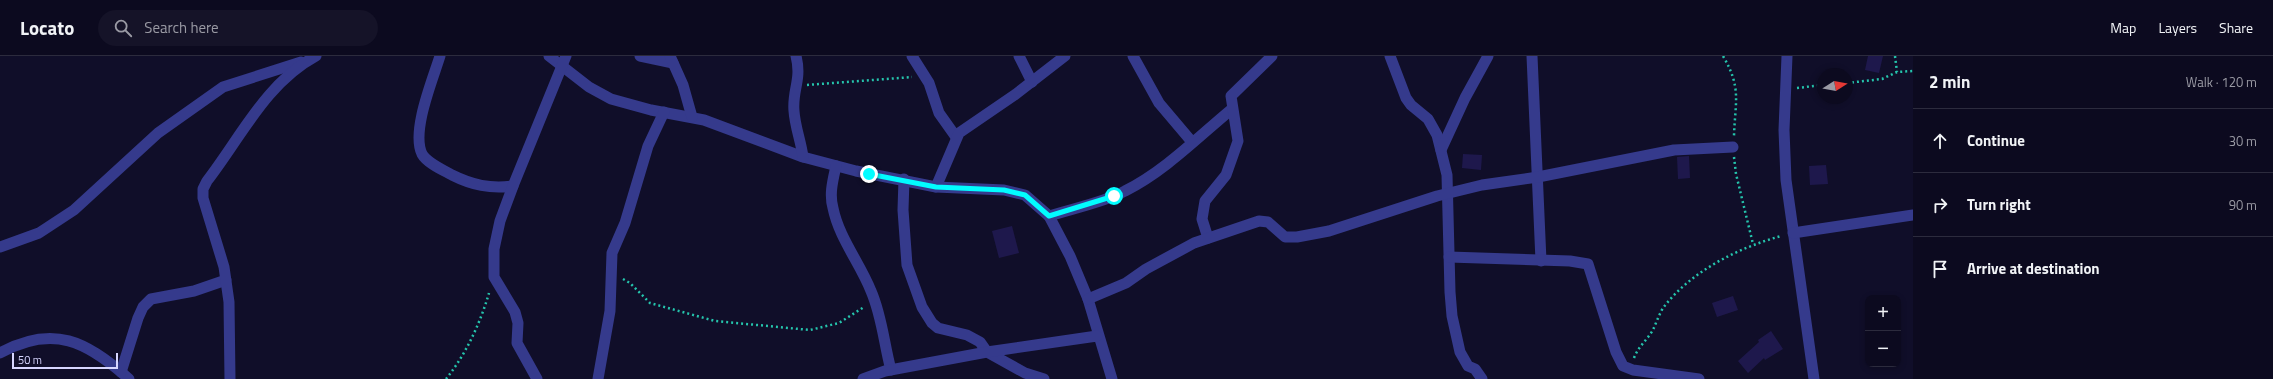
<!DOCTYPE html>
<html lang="en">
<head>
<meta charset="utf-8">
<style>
	:root { --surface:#0c0a1f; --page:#151328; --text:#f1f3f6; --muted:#9a9aa4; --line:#2c2b3d }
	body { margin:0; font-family:"Titillium Web",sans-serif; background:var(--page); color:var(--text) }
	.controls { position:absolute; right:12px; bottom:12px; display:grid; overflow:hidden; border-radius:8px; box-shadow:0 2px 6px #0003 }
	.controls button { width:36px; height:36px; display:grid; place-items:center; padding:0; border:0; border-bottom:1px solid var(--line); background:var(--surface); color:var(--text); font:20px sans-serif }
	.compass { position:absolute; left:1817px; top:12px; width:36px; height:36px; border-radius:50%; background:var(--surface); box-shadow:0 2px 6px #0003; rotate:79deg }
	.scale { position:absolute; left:12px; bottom:10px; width:106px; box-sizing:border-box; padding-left:4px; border:2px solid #d7d6ff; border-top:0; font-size:11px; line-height:14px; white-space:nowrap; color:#d7d6ff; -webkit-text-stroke:3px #100e29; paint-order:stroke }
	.stop { position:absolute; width:12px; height:12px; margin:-9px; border:3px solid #02fcff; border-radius:50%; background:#fff }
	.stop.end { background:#02fcff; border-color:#fff; box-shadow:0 1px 4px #0008 }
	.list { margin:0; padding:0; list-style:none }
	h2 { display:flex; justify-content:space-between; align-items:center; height:52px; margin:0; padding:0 16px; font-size:17px }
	h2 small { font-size:13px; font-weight:400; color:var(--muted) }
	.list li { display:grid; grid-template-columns:26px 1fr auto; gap:12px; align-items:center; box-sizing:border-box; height:64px; padding:0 16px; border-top:1px solid var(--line) }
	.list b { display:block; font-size:15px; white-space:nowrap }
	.list em { font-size:13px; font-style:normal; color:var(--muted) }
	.icon { flex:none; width:22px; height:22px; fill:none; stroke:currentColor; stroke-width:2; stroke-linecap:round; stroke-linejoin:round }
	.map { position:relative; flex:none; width:1913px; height:323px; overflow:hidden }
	header { display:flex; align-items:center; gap:24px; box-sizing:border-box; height:56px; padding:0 20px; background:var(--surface); border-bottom:1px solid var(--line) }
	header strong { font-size:19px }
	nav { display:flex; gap:22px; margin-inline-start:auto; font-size:14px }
	.search { width:280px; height:36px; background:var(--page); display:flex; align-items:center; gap:10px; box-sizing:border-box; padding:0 14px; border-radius:22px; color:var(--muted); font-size:15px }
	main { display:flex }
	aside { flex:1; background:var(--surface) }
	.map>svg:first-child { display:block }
	.building { fill:#1e184c }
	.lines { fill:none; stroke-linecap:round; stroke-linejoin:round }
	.path { stroke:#25c4ac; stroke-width:2.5; stroke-dasharray:2 3; stroke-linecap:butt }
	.minor { stroke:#353a8c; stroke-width:11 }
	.route { stroke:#02fcff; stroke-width:5 }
</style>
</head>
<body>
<header>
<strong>Locato</strong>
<div class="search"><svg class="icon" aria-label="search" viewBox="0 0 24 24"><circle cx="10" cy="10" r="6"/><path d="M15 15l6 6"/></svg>Search here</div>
<nav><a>Map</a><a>Layers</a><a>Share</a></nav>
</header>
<main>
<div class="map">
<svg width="1913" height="323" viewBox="0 0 1913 323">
	<rect width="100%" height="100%" fill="#100e29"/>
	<g class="building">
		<polygon points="1868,0 1883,0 1879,17 1865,14"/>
		<polygon points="1463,98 1482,99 1481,114 1462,112"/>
		<polygon points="1689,100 1690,122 1678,123 1677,101"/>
		<polygon points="1826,109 1828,128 1810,129 1809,110"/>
		<polygon points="1012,170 1019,197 999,202 992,175"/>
		<polygon points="1733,240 1738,254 1717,261 1712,247"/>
		<polygon points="1771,275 1783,293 1765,304 1764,302 1748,317 1738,305 1759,286 1758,284"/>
	</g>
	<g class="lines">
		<g class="path">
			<path d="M1723 0C1742 32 1735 46 1734 80"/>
			<polyline points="1895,0 1897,16"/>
			<polyline points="1847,27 1882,23 1897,16 1913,15"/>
			<polyline points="807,29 912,21"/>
			<polyline points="1797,32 1823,29"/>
			<polyline points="1734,101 1736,118 1753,188"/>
			<polyline points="623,223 630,227 650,247 715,265 810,274 839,267 864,251"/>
			<path d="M1634 302C1638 291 1647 284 1653 274 1656 267 1659 259 1663 252 1691 215 1738 192 1781 180"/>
			<path d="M446 323C466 298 480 268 489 237"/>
		</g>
		<g class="minor">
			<path d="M440 0C433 23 411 75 422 98 427 107 443 114 452 119 472 129 490 133 513 130"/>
			<polyline points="549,0 589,31 611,43 651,54 704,64 803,101 856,115 936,131 1004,134 1025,139 1049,160 1070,200 1088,243 1112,323"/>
			<polyline points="640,0 673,7"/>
			<polyline points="670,0 683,29 692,61"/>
			<path d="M796 0C802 24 792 34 794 55 795 71 801 85 803 101"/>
			<polyline points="912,0 929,27 939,57 956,81"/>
			<polyline points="1019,0 1032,26"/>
			<polyline points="1133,0 1159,47 1192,86"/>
			<polyline points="1390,0 1406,42 1411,49 1428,63 1437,79 1447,119 1450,236 1452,260 1460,296 1468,310 1475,313 1482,323"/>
			<polyline points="1532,0 1541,205"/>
			<polyline points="1787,0 1784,74 1786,124 1814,323"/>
			<polyline points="1441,94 1465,42 1488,0"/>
			<path d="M836 110C833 124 829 138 833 152 839 182 860 207 871 235 882 260 884 288 891 314"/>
			<polyline points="904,123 903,154 907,209 922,251 932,267 938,272 967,279 980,286 987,296 1025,317 1044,323"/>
			<polyline points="936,131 959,77 1016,38 1065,0"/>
			<path d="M1049 160C1071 153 1105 146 1125 135 1165 115 1198 81 1232 53"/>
			<polyline points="1793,177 1913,159"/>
			<polyline points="1208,182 1202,163 1205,145 1226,119 1238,85 1231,40 1272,0"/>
			<polyline points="0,191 39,177 74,154 158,77 223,31 301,6"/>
			<polyline points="1449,201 1570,205 1588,208 1616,296 1623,310 1633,314 1699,323"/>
			<polyline points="1088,243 1126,227 1146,213 1194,187 1259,165 1268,166 1285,181 1297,181 1329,175 1437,140 1482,129 1538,121 1674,94 1733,91"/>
			<path d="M0 297C53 268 87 285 129 323"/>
			<polyline points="121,316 138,262 143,251 151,243 194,235 226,224"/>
			<path d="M230 323 229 246 224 211 203 142V133L207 125C241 81 266 27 316 0"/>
			<polyline points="537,323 517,287 518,267 515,256 494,221 494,193 500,165 513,130 566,0"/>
			<polyline points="598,323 610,255 612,197 625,167 648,90 664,56"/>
			<polyline points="863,323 885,315 987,296 1097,280"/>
		</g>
	</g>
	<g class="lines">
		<polyline class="route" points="869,118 936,131 1004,134 1025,139 1049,160 1114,140"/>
	</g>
</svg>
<div class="controls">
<button>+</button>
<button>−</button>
</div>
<svg class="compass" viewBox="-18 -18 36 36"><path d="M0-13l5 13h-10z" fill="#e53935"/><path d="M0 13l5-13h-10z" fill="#9a9aa4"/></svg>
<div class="scale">50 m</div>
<div class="stop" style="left:1114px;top:140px"></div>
<div class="stop end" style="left:869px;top:118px"></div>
</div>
<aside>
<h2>2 min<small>Walk · 120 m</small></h2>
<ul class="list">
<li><svg class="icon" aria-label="ahead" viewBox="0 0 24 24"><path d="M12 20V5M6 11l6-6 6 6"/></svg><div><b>Continue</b></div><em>30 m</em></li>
<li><svg class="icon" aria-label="right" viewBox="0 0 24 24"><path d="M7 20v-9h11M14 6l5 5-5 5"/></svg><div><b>Turn right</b></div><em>90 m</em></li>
<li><svg class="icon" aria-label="arrive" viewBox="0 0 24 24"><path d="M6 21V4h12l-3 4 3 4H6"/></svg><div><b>Arrive at destination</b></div></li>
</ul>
</aside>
</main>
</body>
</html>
